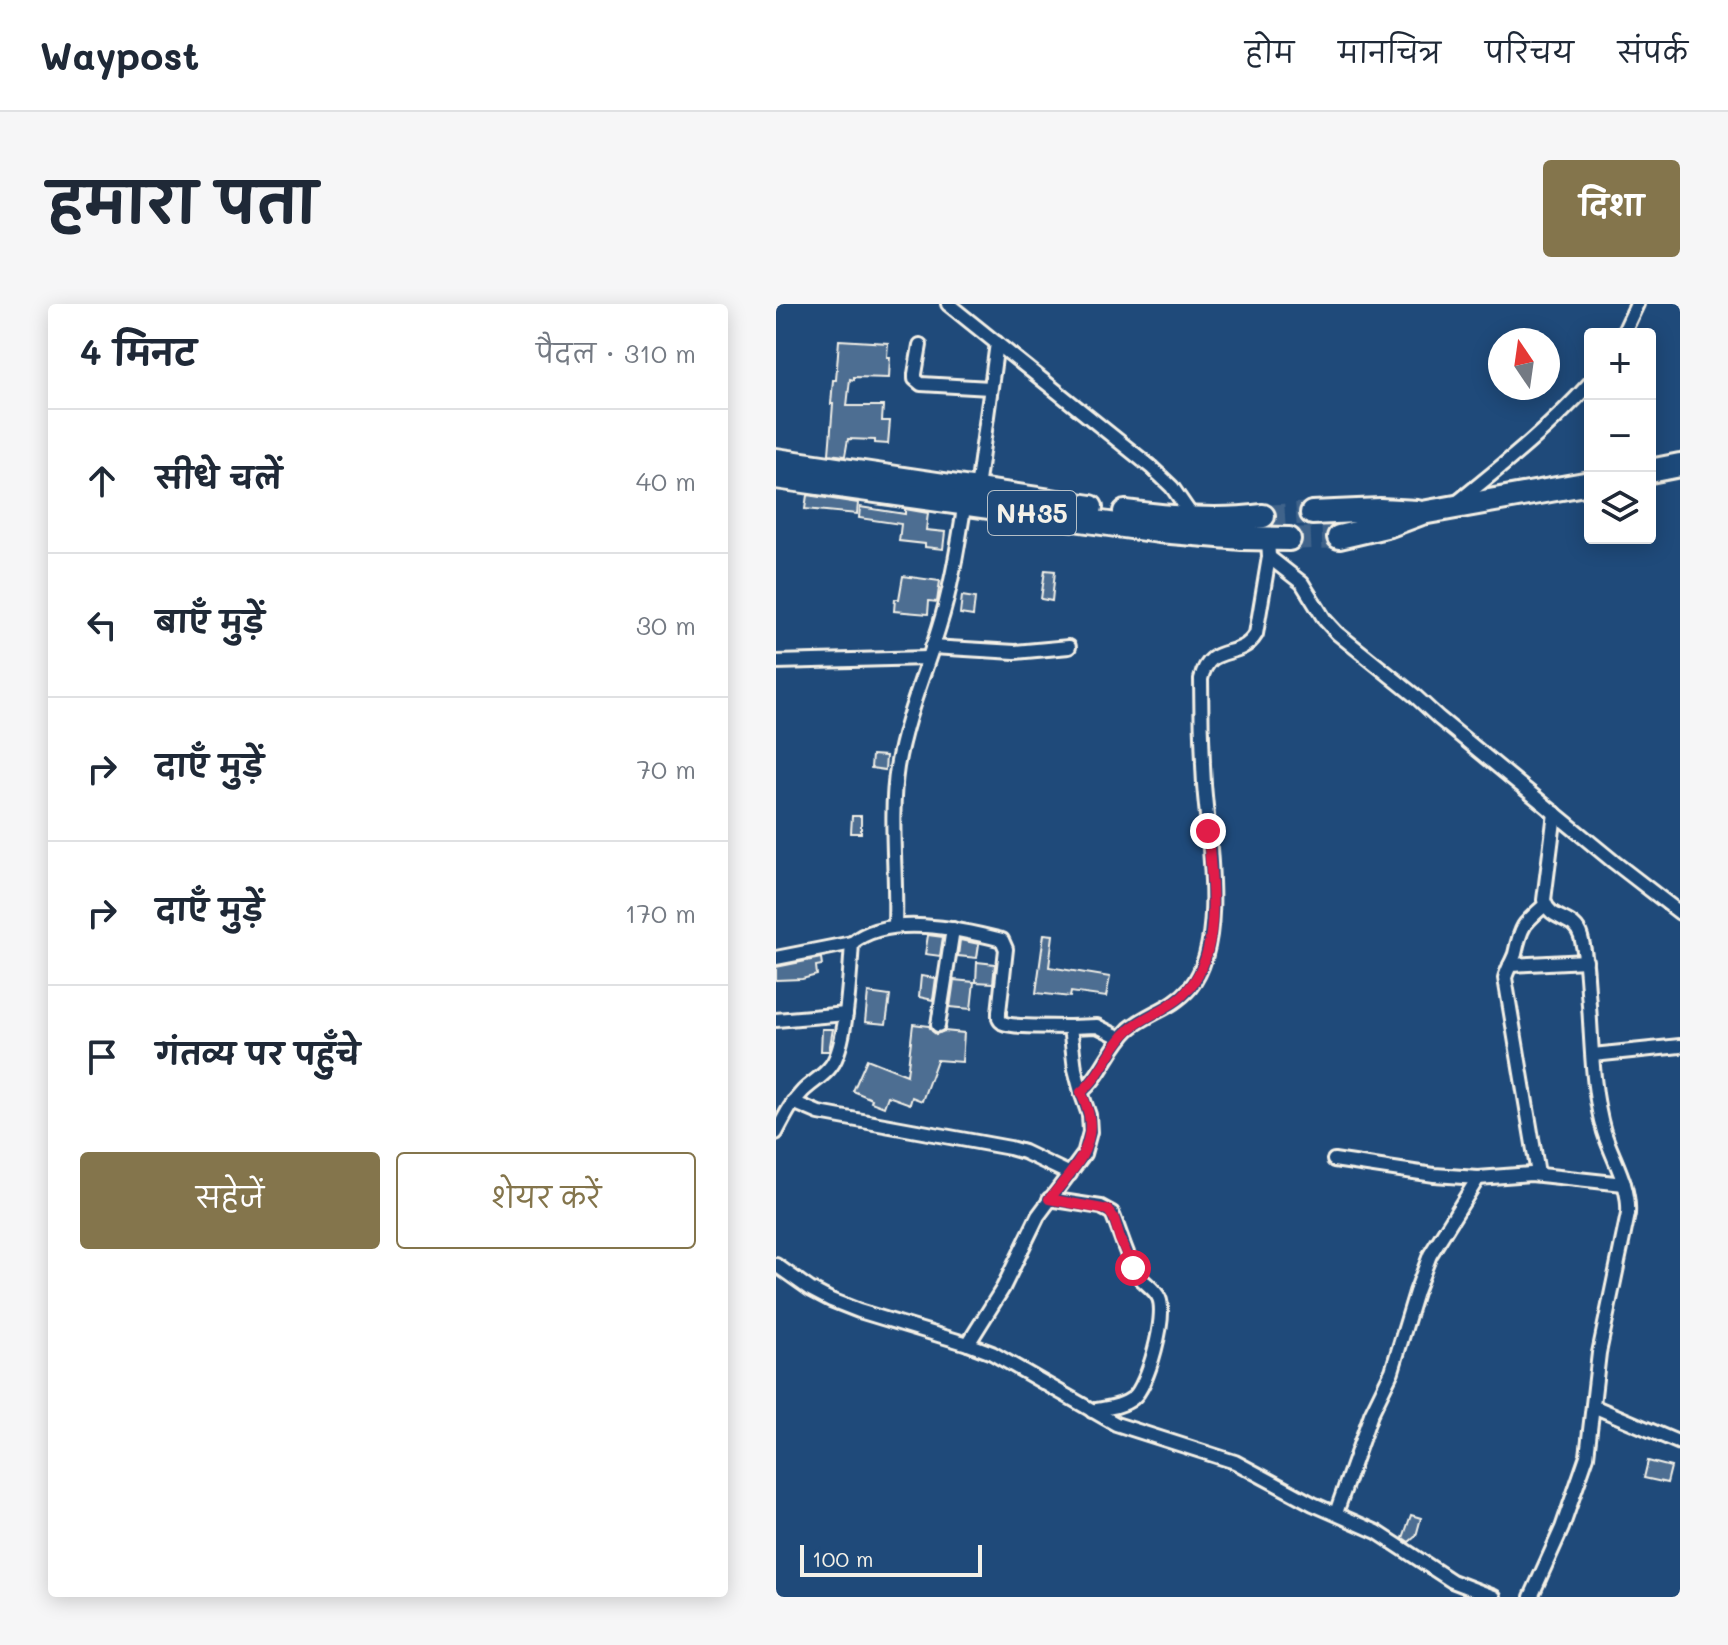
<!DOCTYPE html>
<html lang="hi">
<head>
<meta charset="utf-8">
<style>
	:root { --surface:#fff; --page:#f6f6f7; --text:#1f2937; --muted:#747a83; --line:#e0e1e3; --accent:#84754c }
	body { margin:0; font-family:Mali,"Playpen Sans Deva",sans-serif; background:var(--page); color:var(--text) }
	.controls { position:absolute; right:24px; top:24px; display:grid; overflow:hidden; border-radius:8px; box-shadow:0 4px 20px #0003 }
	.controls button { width:72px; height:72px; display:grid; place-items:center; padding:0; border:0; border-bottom:2px solid var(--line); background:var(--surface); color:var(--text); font:40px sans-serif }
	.compass { position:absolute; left:712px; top:24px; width:72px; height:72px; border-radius:50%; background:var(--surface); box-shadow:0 4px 20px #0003; rotate:347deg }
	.scale { position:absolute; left:24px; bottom:20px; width:182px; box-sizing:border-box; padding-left:8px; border:4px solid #f4f1e8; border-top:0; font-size:22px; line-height:28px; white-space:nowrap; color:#f4f1e8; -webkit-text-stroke:6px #1f4a7a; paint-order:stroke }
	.stop { position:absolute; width:24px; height:24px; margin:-18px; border:6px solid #e11d48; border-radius:50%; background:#fff }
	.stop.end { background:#e11d48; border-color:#fff; box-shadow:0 2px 8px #0008 }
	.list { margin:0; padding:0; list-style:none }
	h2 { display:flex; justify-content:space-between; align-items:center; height:104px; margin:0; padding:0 32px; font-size:34px }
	h2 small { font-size:26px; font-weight:400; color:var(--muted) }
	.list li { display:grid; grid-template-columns:52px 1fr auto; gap:24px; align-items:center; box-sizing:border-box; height:144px; padding:0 32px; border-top:2px solid var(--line) }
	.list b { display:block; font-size:30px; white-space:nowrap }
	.list em { font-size:26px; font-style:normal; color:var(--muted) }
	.actions { display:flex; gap:16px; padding:24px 32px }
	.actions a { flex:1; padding:18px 0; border:2px solid var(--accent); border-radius:8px; text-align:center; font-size:28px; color:var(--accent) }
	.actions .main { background:var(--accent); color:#fff }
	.icon { flex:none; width:44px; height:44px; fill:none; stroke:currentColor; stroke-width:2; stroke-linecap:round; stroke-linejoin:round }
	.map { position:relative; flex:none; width:904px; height:1293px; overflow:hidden; border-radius:8px }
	header { display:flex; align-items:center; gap:48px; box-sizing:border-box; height:112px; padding:0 40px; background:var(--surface); border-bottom:2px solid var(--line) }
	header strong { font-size:38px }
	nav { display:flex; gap:44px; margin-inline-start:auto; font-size:28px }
	.intro { display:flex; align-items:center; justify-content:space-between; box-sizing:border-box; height:192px; padding:0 48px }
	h1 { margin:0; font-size:56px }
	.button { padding:20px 36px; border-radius:8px; background:var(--accent); color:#fff; font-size:28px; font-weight:700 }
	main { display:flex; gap:48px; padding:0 48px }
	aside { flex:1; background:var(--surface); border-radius:8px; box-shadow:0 4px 20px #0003 }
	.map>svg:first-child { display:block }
	.building { fill:#4d6e92; stroke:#f4f1e8; stroke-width:2 }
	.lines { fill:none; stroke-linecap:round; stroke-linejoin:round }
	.highway-tunnel { stroke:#3f638a; stroke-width:22; stroke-dasharray:22 11; stroke-linecap:butt }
	.street-casing { stroke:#f4f1e8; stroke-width:18 }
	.highway-casing { stroke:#f4f1e8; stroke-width:28 }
	.street { stroke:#1f4a7a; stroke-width:12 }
	.highway { stroke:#1f4a7a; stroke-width:22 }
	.route { stroke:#e11d48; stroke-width:10 }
	.labels { text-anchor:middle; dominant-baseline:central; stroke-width:6; stroke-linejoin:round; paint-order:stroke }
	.shield { fill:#1f4a7a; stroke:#b4bfc7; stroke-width:2 }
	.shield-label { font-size:26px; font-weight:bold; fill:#f4f1e8 }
</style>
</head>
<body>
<header>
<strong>Waypost</strong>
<nav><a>होम</a><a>मानचित्र</a><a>परिचय</a><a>संपर्क</a></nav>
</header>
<div class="intro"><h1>हमारा पता</h1><a class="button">दिशा</a></div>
<main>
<aside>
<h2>4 मिनट<small>पैदल · 310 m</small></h2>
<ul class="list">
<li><svg class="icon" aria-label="ahead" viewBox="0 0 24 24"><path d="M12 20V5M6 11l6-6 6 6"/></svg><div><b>सीधे चलें</b></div><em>40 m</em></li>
<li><svg class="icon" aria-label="left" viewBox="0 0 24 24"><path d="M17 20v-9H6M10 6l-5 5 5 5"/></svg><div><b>बाएँ मुड़ें</b></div><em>30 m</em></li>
<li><svg class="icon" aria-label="right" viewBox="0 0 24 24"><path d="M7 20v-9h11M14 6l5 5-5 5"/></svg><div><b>दाएँ मुड़ें</b></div><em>70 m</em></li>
<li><svg class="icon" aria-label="right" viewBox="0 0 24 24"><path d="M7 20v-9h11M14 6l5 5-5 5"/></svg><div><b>दाएँ मुड़ें</b></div><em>170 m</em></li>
<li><svg class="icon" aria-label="arrive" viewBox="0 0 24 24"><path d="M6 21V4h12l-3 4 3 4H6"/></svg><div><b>गंतव्य पर पहुँचे</b></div></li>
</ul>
<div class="actions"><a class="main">सहेजें</a><a>शेयर करें</a></div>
</aside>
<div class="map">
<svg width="904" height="1293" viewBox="0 0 904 1293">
	<rect width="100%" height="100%" fill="#1f4a7a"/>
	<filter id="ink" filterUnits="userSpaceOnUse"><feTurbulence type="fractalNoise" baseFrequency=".0125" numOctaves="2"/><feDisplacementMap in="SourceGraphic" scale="16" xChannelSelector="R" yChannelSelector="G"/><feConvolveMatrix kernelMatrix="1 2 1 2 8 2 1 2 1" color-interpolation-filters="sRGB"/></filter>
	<g filter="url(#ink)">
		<g class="building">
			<polygon points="63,36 112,39 111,53 114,53 113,74 78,73 78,76 74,75 71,102 107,102 106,117 114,117 112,140 99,139 99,136 72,135 69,152 53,150 57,100 55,100 57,76 60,76"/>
			<polygon points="31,191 82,199 81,210 29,205"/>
			<polygon points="84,203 129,210 129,205 152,209 150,226 169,228 167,245 149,243 149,240 123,237 125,220 83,214"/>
			<polygon points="269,266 279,267 276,297 265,295"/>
			<polygon points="127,272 164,277 161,298 153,297 152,310 118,307 119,295 123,295"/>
			<polygon points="186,292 199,294 197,312 184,310"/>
			<polygon points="96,451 110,452 109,466 95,464"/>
			<polygon points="76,512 85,512 85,529 75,529"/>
			<polygon points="268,630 277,631 273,663 334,673 330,693 295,688 294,693 260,689"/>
			<polygon points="152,631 167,633 164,652 149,650"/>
			<polygon points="184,636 203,640 201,654 182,652"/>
			<polygon points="45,654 46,661 40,662 41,671 26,675 0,676 0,663"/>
			<polygon points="201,658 219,660 217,679 200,678"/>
			<polygon points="145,672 160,674 157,696 143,693"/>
			<polygon points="178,676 198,678 195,705 174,703"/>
			<polygon points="92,689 114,692 110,720 89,718"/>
			<polygon points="137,720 153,722 156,727 160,730 168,727 188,729 186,758 161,756 146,797 136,793 134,800 112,792 108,803 95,798 96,795 77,787 91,755 131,771"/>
			<polygon points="46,725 57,725 53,747 45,747"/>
			<polygon points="872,1157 895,1163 891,1179 868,1174"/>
			<polygon points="635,1211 645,1214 640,1232 633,1238 627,1234"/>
		</g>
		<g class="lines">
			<g class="highway-tunnel">
				<polyline points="487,212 536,209"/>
				<polyline points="513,235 563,233"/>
			</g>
			<g class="street-casing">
				<g id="street">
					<polyline points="172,0 375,163 396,183 418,215"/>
					<polyline points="847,30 861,0"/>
					<polyline points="144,41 139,70 139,75 145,80 214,84"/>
					<polyline points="201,185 221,39"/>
					<path d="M679 200C726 162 774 124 814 79"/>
					<polyline points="493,253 526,279 549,316 561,329 638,391 663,414 838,558 904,609"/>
					<polyline points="156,343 239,348 293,343"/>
					<polyline points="0,358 152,354"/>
					<path d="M119 621C121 568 113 515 121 463 129 415 149 369 163 323 176 282 182 240 189 198"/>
					<polyline points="0,654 76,639"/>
					<polyline points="734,661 810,657"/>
					<polyline points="0,716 70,710"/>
					<polyline points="162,721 177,625"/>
					<polyline points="294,723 321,722 345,734"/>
					<polyline points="817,751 904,742"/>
					<polyline points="17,798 43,809 234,844 248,848 294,870"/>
					<path d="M0 829C8 814 15 799 27 787 36 778 48 772 55 762 71 742 74 666 76 639 112 609 184 625 226 636L230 645 223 708C223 714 222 716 227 719 237 724 281 722 294 723L299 765 305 788"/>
					<polyline points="558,856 658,871 702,874 755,870 848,880"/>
					<path d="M762 870 729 674C731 666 736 658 739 650 745 622 747 620 769 601"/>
					<path d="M273 895 325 903 336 909C344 928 349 948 359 967 365 978 378 983 383 994 391 1012 372 1082 357 1094 346 1103 329 1104 316 1107"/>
					<polyline points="0,961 34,985 55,996 83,1007 192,1040 216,1049 340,1120 459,1158 537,1200 601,1228 676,1277 718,1293"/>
					<path d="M192 1040 227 984 262 912 308 850 314 828 313 811 305 788C325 773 334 743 353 725 372 709 397 704 414 684 451 639 432 535 428 480 426 445 425 410 425 375 434 337 463 358 480 330L493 253 492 235"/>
					<polyline points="817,1102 904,1139"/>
					<polyline points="560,1209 595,1110 616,1067 640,988 654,951 702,874"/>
					<path d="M755 1293 786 1224 811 1152 823 1049 852 910C854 881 837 856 828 828 815 783 816 734 812 688 811 669 810 651 805 633 799 611 774 618 768 596L779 509"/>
				</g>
			</g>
			<g class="highway-casing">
				<g id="highway">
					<polyline points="0,156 315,203"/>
					<polyline points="874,167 904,161"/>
					<polyline points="0,173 383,227 466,234 513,235"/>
					<path d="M349 208C396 214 441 218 487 212"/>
					<polyline points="536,209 604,206 641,208"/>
					<polyline points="563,233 614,221 646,209 814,179"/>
				</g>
			</g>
			<use href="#street" class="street"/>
			<use href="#highway" class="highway"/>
		</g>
	</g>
	<g class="lines" filter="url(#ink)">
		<path class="route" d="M357 964 344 935 338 914 332 906 273 895C293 871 319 846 313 812 312 804 308 796 305 788 325 773 334 742 354 725 369 712 390 706 406 692 449 651 435 580 432 527"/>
	</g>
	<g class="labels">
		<rect class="shield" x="212" y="187" width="88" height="44" rx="6"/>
		<g class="shield-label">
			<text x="256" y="209">NH35</text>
		</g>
	</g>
</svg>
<div class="controls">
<button>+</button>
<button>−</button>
<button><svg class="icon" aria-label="layers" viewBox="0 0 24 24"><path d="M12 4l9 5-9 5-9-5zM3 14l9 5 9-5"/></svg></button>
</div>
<svg class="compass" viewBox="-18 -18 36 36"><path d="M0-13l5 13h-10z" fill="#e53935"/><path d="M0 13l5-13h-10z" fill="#747a83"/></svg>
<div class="scale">100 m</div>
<div class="stop" style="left:357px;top:964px"></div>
<div class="stop end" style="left:432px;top:527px"></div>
</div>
</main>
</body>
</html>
